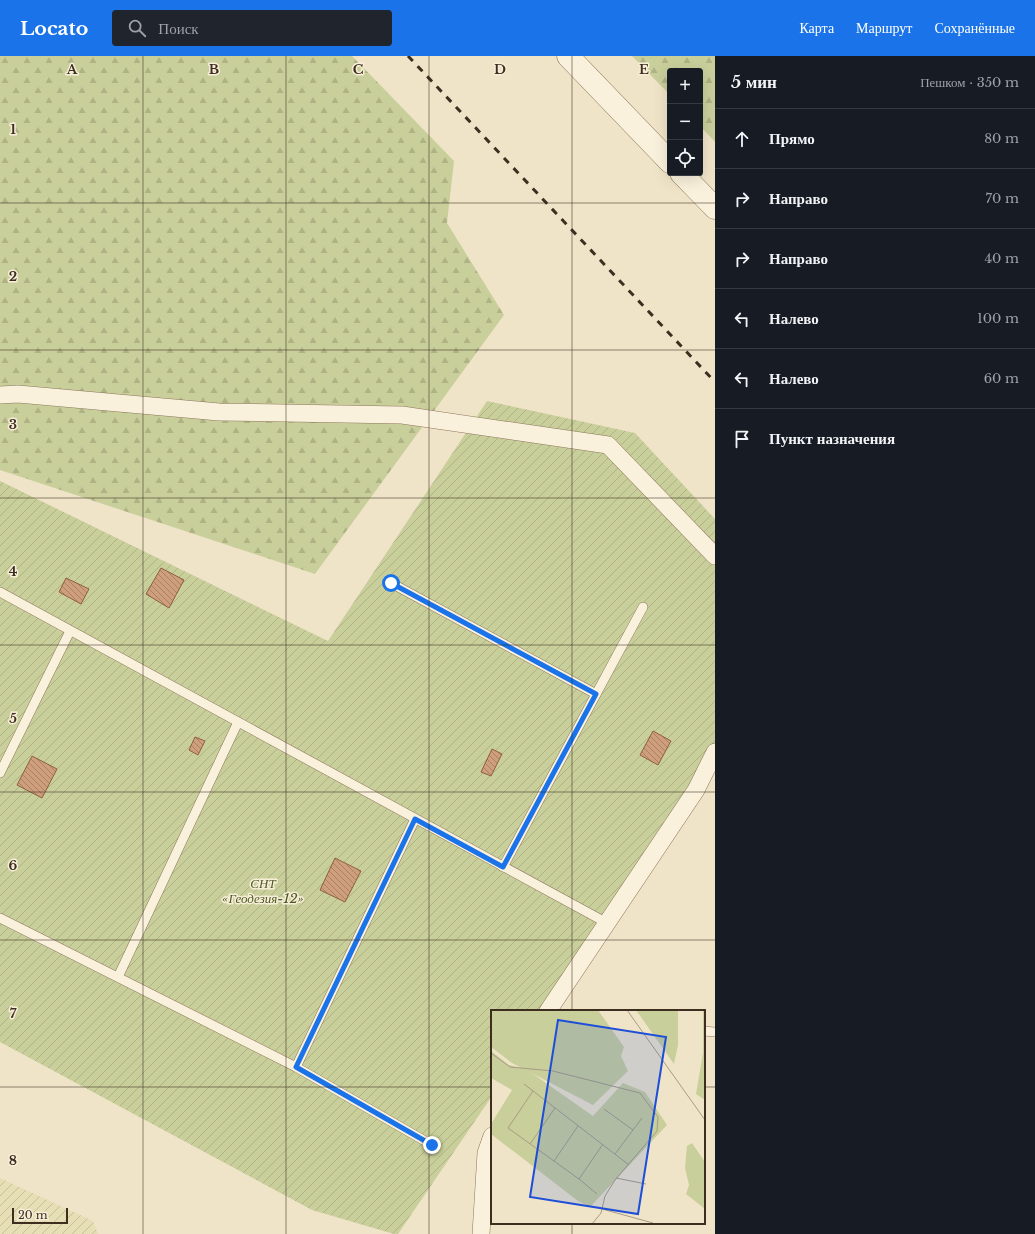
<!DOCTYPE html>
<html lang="ru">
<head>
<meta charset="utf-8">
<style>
	:root { --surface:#171b24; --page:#20242c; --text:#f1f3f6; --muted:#9ea1a6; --line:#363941; --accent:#1a73e8 }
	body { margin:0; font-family:"Libre Baskerville",serif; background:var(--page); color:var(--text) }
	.controls { position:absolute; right:12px; top:12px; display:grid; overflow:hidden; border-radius:4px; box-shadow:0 4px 16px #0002 }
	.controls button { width:36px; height:36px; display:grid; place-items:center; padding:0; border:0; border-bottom:1px solid var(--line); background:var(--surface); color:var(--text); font:20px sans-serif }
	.scale { position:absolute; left:12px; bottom:10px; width:56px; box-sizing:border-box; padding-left:4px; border:2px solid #3d2e20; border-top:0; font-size:11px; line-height:14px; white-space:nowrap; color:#3d2e20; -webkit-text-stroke:3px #f7eed8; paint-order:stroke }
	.stop { position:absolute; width:12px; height:12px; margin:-9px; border:3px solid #1a73e8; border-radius:50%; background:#fff }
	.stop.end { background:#1a73e8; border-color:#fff; box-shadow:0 1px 4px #0008 }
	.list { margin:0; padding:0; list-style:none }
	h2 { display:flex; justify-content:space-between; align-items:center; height:52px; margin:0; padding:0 16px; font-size:17px }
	h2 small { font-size:13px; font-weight:400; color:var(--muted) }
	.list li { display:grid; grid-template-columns:26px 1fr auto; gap:12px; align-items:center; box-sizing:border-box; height:60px; padding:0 16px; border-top:1px solid var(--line) }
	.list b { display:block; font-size:15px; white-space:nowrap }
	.list em { font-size:13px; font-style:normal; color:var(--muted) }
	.icon { flex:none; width:22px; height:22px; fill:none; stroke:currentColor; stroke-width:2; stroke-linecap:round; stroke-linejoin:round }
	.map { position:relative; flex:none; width:715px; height:1178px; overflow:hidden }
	header { display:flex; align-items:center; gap:24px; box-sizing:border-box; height:56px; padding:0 20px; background:var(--accent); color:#fff }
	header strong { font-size:19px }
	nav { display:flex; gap:22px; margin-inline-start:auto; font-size:14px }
	.search { width:280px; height:36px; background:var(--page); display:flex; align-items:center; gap:10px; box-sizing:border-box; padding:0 14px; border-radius:4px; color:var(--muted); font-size:15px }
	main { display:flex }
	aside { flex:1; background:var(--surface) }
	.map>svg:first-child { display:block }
	.farmland { fill:url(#farmland-furrows) }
	.forest { fill:url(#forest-firs) }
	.garden { fill:url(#garden-furrows) }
	.building { fill:url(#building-back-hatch); stroke:#8d5f41 }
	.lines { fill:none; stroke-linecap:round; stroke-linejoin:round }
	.service-casing { stroke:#8d765c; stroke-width:10 }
	.minor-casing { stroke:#8d765c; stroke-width:18 }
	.tertiary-casing { stroke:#8d765c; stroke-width:23 }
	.service { stroke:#faf1dc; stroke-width:9 }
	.minor { stroke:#faf1dc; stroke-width:17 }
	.tertiary { stroke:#faf1dc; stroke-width:22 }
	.rail { stroke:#3d2e20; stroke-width:3; stroke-dasharray:7 7; stroke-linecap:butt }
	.route { stroke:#1a73e8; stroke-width:5 }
	.grid { fill:none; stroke:#3d2e20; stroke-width:1; stroke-opacity:0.55 }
	.labels { text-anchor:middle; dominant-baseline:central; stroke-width:3; stroke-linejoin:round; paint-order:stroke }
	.park-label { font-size:13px; font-style:italic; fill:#4d5a26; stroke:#f7eed8 }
	.inset-road { fill:none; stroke:#a89b85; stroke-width:1 }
	.view { fill:#1d4ed8; fill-opacity:0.15; stroke:#1d4ed8; stroke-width:2 }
	.inset-edge { fill:none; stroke:#3d2e20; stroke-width:2 }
	.grid-label { font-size:13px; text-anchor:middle; font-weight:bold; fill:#3d2e20; stroke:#f7eed8; stroke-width:3; stroke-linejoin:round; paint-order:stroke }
</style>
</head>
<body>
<header>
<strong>Locato</strong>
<div class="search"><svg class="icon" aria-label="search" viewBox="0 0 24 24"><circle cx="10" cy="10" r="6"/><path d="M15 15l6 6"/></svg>Поиск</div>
<nav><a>Карта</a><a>Маршрут</a><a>Сохранённые</a></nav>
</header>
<main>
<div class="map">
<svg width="715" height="1178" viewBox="0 0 715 1178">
	<defs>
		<pattern id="farmland-furrows" width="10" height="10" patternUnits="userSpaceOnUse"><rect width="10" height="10" fill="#e6deb5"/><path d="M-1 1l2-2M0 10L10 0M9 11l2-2" fill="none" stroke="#c6bf9b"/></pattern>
		<pattern id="forest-firs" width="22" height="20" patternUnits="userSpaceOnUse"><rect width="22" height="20" fill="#c9cf9b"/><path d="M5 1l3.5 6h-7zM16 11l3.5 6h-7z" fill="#aeb285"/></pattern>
		<pattern id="garden-furrows" width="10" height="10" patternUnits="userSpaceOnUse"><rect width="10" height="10" fill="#c9cf9b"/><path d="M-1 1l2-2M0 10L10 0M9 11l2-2" fill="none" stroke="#aeb285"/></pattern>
		<pattern id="building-back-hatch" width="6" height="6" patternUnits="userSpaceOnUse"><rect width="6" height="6" fill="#cf9f7d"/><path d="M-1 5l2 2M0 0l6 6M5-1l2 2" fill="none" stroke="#a98266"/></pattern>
	</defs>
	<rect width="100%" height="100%" fill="#f0e4c8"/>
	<polygon class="farmland" points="0,1122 93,1165 98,1178 0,1178"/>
	<g class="forest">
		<polygon points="0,0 352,0 454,105 447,167 504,259 315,518 0,414"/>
		<polygon points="632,0 715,0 715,86 700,70 700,15 670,15 670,39"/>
	</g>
	<polygon class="garden" points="487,345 635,377 715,463 715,715 550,955 492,955 492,1040 398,1178 394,1178 312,1154 0,986 0,425 328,585"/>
	<g class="building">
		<polygon points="161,512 184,524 169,552 146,538"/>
		<polygon points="66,522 89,533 81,548 59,536"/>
		<polygon points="653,675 671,685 658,709 640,699"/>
		<polygon points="195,681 205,685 198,699 189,694"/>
		<polygon points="492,693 502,698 491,720 481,716"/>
		<polygon points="32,700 57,713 42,742 17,729"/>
		<polygon points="335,802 361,815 345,846 320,834"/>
	</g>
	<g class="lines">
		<g class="service-casing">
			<g id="service">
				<polyline points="391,527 596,638"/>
				<polyline points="0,536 607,867"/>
				<polyline points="0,717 70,575"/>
				<polyline points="503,811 643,551"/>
				<polyline points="0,862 296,1011 415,763"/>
				<polyline points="118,921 238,666"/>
				<polyline points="704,975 715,976"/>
				<polyline points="296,1011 432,1089"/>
			</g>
		</g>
		<g class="minor-casing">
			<g id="minor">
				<polyline points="0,339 18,338 219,356 402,359 608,389 715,500"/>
				<polyline points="548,955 696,734 715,696"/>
				<polyline points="481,1178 486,1097 492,1080"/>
			</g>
		</g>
		<g class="tertiary-casing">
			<g id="tertiary">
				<polyline points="568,0 670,106"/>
				<polyline points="681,117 715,152"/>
			</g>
		</g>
		<use href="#service" class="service"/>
		<use href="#minor" class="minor"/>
		<use href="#tertiary" class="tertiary"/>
		<polyline class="rail" points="408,0 715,326"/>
	</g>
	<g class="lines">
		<polyline class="route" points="391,527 596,638 503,811 415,763 296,1011 432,1089"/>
	</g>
	<path class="grid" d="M143 0V1178M286 0V1178M429 0V1178M572 0V955M0 147H715M0 294H715M0 442H715M0 589H715M0 736H715M0 884H715M0 1031H492M704 1031H715M572 1167V1178"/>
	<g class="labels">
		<g class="park-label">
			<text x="263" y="827">СНТ<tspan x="263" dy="15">«Геодезия-12»</tspan></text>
		</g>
	</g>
	<g transform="translate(491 954)">
		<rect width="214" height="214" fill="#f0e4c8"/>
		<path d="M0 0H107L133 37 130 46 137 61 102 95 21 53 0 37ZM145 0H187V35L183 54ZM212 0H214V90L205 84 212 43ZM201 133 214 152V199L195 184 198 175 194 158 196 136Z" fill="#c9cf9b"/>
		<path d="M0 41 18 55 35 59 102 106 132 73 154 82 176 115 99 197 87 191 0 124V114L21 80 0 68Z" fill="#c9cf9b"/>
		<path class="inset-road" d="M136 0 214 110M0 43 19 57 62 61 149 83 167 107 166 121 124 170 114 186 110 203 101 214M33 74 138 155M42 81 17 118 88 169 112 134M113 99 142 120M39 134 64 98M124 144 151 108M63 151 87 116M125 168 155 174M88 169 106 184M111 199 162 213"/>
		<path class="view" d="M67 10 175 27 147 204 39 187Z"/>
		<rect width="214" height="214" class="inset-edge"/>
	</g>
	<g class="grid-label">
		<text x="72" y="18">A</text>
		<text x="214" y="18">B</text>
		<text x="358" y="18">C</text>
		<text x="500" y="18">D</text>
		<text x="644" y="18">E</text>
		<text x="13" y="78">1</text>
		<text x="13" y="225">2</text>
		<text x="13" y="373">3</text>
		<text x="13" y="520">4</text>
		<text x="13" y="667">5</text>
		<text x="13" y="814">6</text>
		<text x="13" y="962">7</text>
		<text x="13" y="1109">8</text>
	</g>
</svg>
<div class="controls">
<button>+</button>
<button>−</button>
<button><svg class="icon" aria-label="locate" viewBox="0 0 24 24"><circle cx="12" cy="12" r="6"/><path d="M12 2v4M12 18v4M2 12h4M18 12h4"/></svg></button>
</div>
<div class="scale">20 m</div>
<div class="stop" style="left:391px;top:527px"></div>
<div class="stop end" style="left:432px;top:1089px"></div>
</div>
<aside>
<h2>5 мин<small>Пешком · 350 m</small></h2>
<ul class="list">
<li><svg class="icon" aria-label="ahead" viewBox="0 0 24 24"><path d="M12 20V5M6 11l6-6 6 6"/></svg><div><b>Прямо</b></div><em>80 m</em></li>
<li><svg class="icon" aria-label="right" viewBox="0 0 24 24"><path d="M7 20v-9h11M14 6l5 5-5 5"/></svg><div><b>Направо</b></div><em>70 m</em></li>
<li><svg class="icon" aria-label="right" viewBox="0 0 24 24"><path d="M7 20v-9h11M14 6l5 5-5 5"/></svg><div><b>Направо</b></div><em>40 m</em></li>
<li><svg class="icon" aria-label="left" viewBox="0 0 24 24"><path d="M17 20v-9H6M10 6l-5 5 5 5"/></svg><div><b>Налево</b></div><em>100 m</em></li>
<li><svg class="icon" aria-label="left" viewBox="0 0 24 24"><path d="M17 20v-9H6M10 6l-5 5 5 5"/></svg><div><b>Налево</b></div><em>60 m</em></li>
<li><svg class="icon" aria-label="arrive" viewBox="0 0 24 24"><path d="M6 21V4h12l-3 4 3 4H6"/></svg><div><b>Пункт назначения</b></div></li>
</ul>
</aside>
</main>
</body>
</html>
